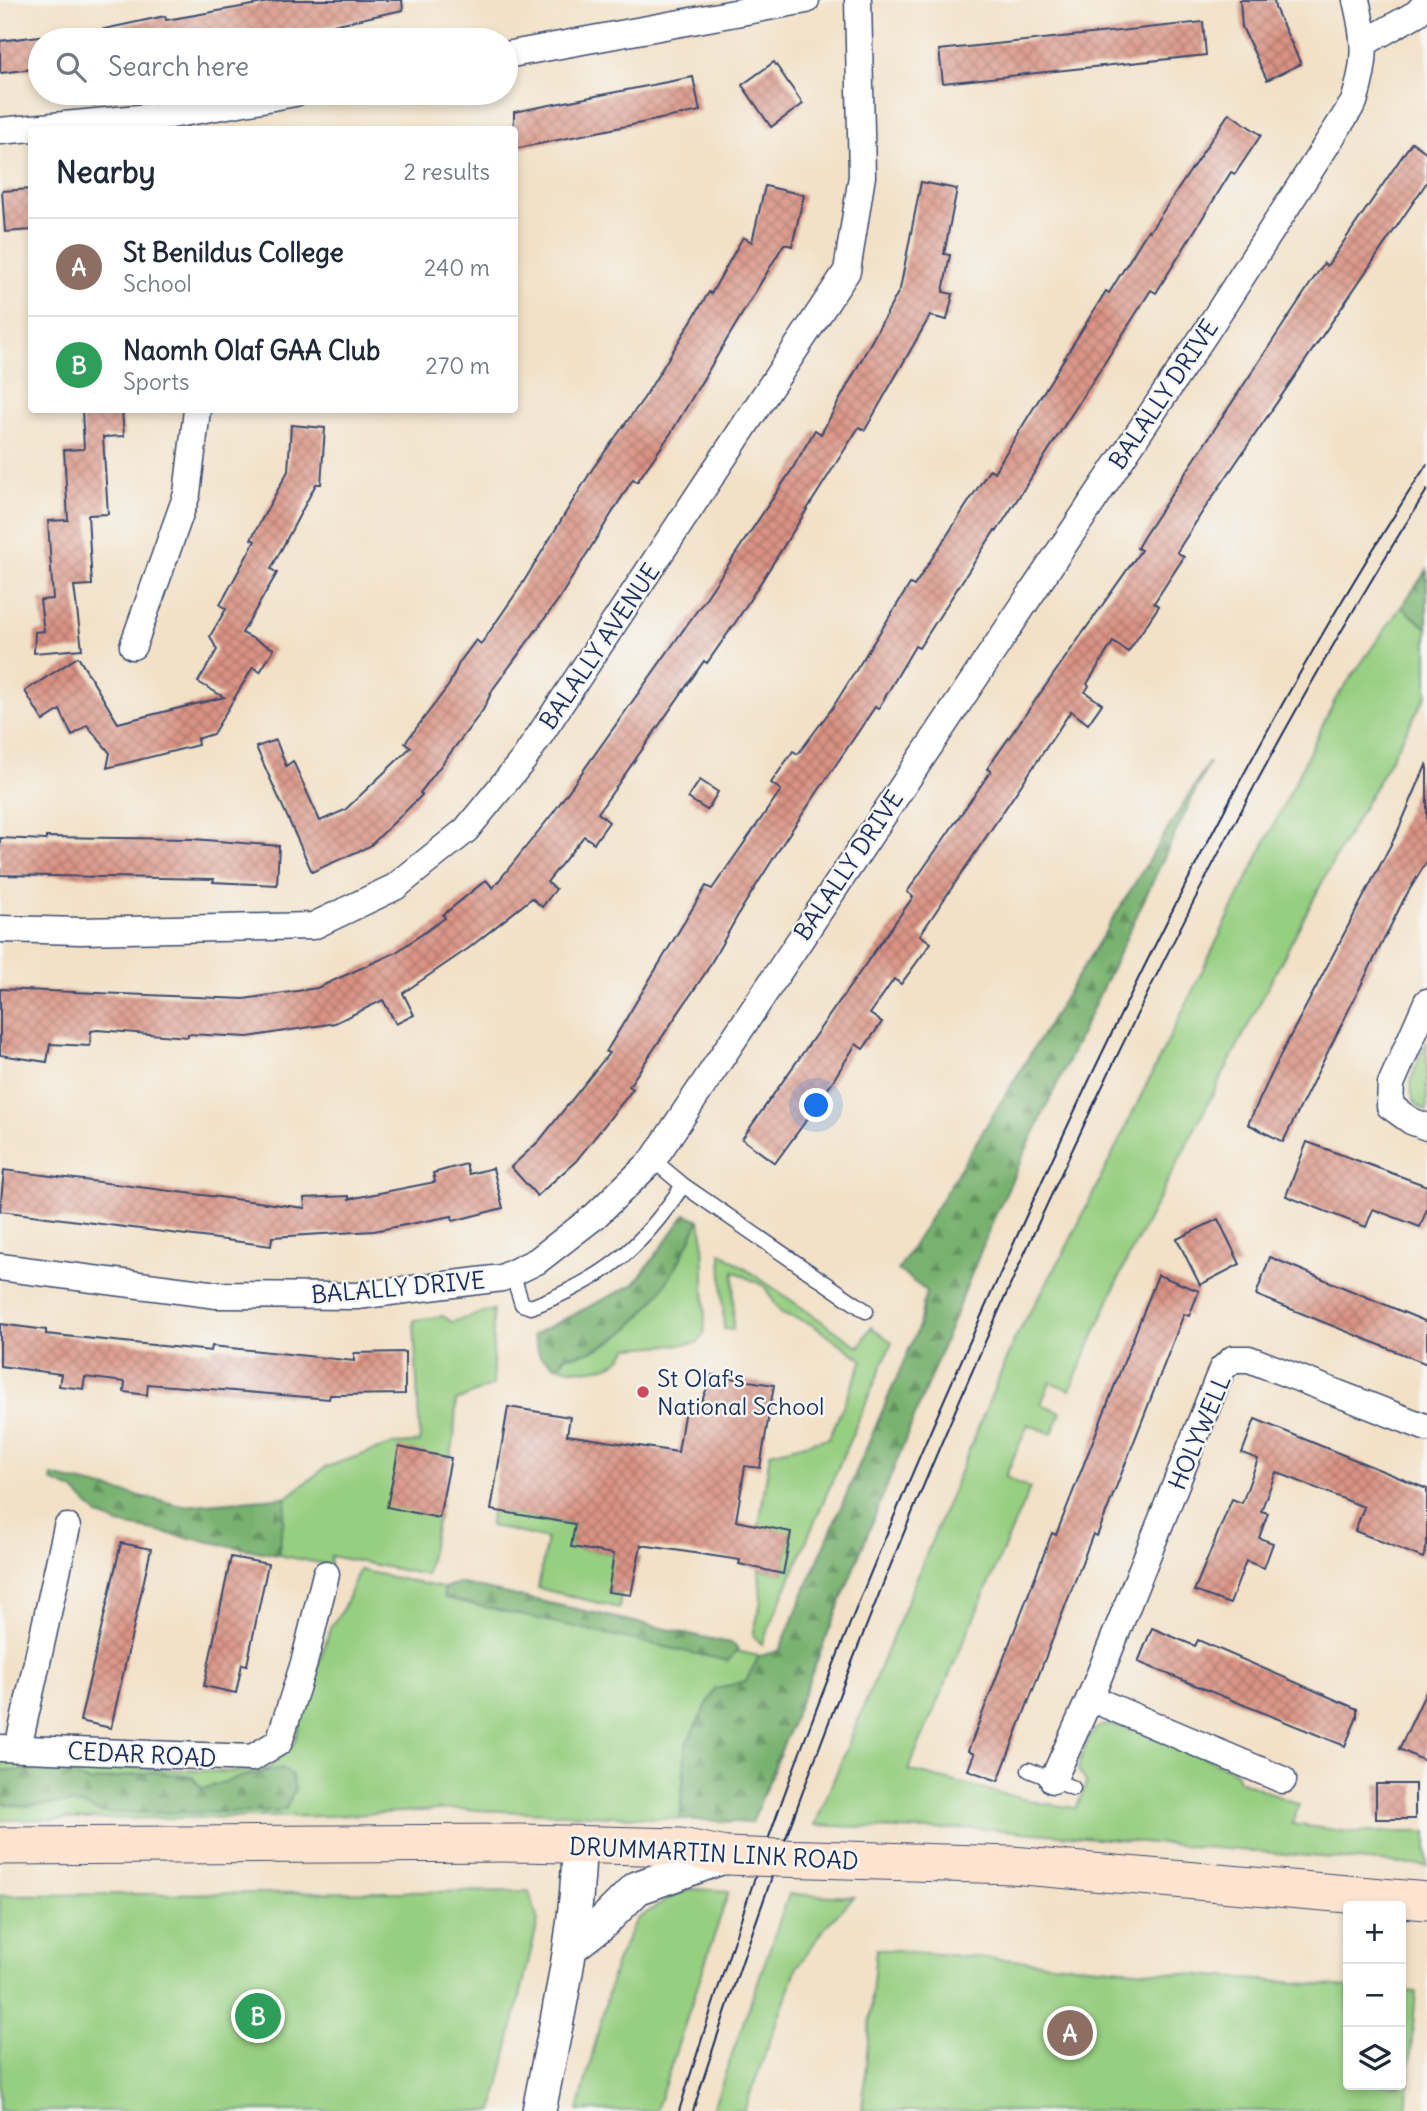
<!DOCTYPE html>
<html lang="en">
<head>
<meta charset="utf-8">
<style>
	:root { --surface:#fff; --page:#f6f6f7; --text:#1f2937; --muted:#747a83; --line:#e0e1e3; --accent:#d1495b }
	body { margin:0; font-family:Delius,sans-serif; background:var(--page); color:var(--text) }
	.controls { position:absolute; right:21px; bottom:21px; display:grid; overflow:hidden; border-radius:7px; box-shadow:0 4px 10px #0003 }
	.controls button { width:63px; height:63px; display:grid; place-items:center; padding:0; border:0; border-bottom:2px solid var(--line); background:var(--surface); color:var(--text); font:35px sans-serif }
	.you { position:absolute; left:817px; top:1106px; width:24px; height:24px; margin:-18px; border:5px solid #fff; border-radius:50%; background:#1a73e8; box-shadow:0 0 0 10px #1a73e833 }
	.badge { display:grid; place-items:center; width:46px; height:46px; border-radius:50%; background:var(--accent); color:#fff; font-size:23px; font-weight:700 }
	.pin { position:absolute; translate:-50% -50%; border:4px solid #fff; box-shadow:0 2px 7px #0006 }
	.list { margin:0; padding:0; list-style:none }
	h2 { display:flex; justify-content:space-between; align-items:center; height:91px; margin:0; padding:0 28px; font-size:30px }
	h2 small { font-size:23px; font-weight:400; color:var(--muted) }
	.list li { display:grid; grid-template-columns:46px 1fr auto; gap:21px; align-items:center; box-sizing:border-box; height:98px; padding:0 28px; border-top:2px solid var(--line) }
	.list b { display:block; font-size:26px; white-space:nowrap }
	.list p { margin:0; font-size:23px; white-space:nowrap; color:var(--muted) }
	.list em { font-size:23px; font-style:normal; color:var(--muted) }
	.icon { flex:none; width:38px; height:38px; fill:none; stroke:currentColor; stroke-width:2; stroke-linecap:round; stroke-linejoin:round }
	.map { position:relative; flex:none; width:1427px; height:2111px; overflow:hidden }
	.search { position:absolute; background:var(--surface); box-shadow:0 4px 10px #0003; left:28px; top:28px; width:490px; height:77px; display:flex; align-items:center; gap:18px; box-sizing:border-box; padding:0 24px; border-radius:38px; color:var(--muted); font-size:26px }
	.panel { position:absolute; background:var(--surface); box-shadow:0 4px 10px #0003; left:28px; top:126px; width:490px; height:287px; border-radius:7px }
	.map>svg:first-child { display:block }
	.grass { fill:#97cf81; stroke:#597f70; stroke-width:2 }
	.forest { fill:url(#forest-firs); stroke:#4a7066; stroke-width:2 }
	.building { fill:url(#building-cross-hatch) }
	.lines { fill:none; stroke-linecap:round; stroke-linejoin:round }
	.service-casing { stroke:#3b4a6e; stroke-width:17 }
	.minor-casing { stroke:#3b4a6e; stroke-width:29 }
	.tertiary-casing { stroke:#3b4a6e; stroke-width:36 }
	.secondary-casing { stroke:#3b4a6e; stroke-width:39 }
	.service { stroke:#fff; stroke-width:14 }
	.minor { stroke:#fff; stroke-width:26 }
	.tertiary { stroke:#fff; stroke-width:33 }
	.secondary { stroke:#fde4d1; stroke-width:37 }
	.tram { stroke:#1b2f5e; stroke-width:2 }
	.secondary-bridge-casing { stroke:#3b4a6e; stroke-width:39; stroke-linecap:butt }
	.secondary-bridge { stroke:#fde4d1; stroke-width:37 }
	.poi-dot { fill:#d1495b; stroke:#f6f6f2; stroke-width:2.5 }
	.labels { text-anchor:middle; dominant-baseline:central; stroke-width:5; stroke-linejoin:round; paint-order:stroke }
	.street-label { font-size:24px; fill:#1b2f5e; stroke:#f6f6f2 }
	.poi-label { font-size:24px; fill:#1b2f5e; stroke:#f6f6f2; text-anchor:start }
</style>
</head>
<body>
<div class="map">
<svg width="1427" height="2111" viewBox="0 0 1427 2111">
	<defs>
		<pattern id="forest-firs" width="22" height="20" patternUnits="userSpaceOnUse" patternTransform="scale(1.75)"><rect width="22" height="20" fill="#79b26f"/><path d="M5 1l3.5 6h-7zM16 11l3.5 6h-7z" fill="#62915e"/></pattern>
		<pattern id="building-cross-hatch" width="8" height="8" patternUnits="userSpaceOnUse" patternTransform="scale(1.75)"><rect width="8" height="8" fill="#da9383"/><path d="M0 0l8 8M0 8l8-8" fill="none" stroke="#b0786e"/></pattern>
	</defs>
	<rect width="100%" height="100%" fill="#f6f6f2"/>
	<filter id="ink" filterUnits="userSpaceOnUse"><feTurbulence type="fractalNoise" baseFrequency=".0143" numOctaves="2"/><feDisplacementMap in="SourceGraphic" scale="14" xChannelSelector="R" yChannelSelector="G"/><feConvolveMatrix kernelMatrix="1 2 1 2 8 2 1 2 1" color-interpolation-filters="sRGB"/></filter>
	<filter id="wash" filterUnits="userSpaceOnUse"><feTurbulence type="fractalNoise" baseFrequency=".00686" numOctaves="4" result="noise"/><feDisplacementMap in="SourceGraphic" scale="28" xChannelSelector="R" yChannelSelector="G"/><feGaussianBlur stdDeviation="1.57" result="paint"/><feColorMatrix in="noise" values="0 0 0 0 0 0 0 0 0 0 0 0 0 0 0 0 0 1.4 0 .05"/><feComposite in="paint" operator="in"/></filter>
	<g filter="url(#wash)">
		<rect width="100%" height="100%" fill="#f2e1c7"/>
		<g class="grass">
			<path d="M1401 607 1427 628V694L1330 867 1125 1264 1070 1390 1050 1382 1041 1404 1061 1412 1052 1434 1028 1424 1005 1477 1030 1488 908 1770 1040 1803 1076 1808 1087 1783 1078 1770C1081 1757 1087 1734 1099 1727 1118 1716 1212 1762 1236 1772L1239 1780 1299 1805 1292 1824 1350 1832H1427V1866L977 1828 921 1830 815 1825 1015 1338 1064 1253 1335 700Z"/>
			<path d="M1427 1041V1111C1396 1099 1418 1061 1427 1041Z"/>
			<path d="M686 1214 699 1220 703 1235 705 1320 704 1334 698 1343 628 1348C625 1352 622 1358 618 1361 599 1373 558 1373 543 1356 538 1351 536 1341 533 1335L634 1284Z"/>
			<polygon points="721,1252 859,1347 871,1327 892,1342 762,1644 753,1636 761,1602 759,1569 783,1573 791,1533 759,1526 770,1453 829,1438 863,1360 811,1324 781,1313 764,1286 734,1271 733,1330 724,1329"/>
			<polygon points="493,1310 493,1385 456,1401 454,1440 426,1575 331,1556 330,1565 278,1555 287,1497 326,1467 390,1445 420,1442 414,1320 443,1316 452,1322"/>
			<polygon points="491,1510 585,1526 575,1524 571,1547 639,1558 634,1574 611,1576 608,1592 621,1594 619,1608 538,1588 547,1539 490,1526"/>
			<polygon points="359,1570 759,1656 746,1681 686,1744 680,1819 453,1809 332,1816 0,1820 0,1762 228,1772 268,1769 294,1743 331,1626 342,1611"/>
			<polygon points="692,1889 729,1891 656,2111 578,2111 616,1962 637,1919 675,1895"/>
			<polygon points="529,1891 538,1921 493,2111 0,2111 0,1895"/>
			<polygon points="789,1894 854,1897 828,1924 797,1967 744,2111 712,2111"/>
			<polygon points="876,1949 1348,1987 1348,2085 1401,2085 1401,1991 1416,1992 1406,2111 862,2111"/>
		</g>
		<g class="forest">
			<polygon points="1427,570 1427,628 1401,607"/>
			<polygon points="1209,762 994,1218 752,1823 680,1819 686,1744 715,1689 746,1681 759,1656 779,1651 919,1326 926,1291 898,1270"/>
			<path d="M686 1214 699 1220C675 1275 634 1351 567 1356L557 1367 540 1356 533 1335 635 1284Z"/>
			<polygon points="52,1476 183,1506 287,1497 278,1555 118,1524 98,1515 73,1490 51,1481"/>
			<polygon points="458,1583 734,1644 738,1650 728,1661 444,1598 444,1588"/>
			<path d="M282 1768 291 1774 295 1789 286 1809 275 1812 101 1813C64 1792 36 1813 0 1803V1771L59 1769 89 1782 152 1772 192 1777 203 1789 243 1776Z"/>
		</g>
		<g id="blocks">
			<g class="building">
				<polygon points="281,0 402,0 403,10 263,40 96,40 95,31 165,16 166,20"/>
				<polygon points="1240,0 1274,0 1275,8 1301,64 1267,80 1242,27"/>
				<polygon points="1203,22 1206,55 943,83 939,50"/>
				<polygon points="40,36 40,68 0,73 0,41"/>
				<polygon points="774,62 803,104 771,127 742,85"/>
				<polygon points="693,77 700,111 514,149 514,112"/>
				<polygon points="1229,113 1261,135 1235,174 1231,172 1156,293 1151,290 997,531 995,530 919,648 915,646 878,709 875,707 785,840 742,908 706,972 629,1086 633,1089 576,1161 537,1196 511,1167 539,1141 609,1053 606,1052 706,886 712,889 781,790 771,783 793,751 798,754 833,707 910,584 914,586 990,469 994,472 1106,291 1109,293 1148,230 1150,231"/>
				<polygon points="1412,142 1427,153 1427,182 1201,514 1177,552 1184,557 1154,603 1159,606 1128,652 1113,642 1087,684 1089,686 1085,692 1102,704 1088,724 1071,711 920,935 931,943 901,984 894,979 870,1014 882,1022 863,1049 856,1044 819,1103 775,1163 742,1139 913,897 907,892 991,771 987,769 1141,550 1137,548 1144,536 1324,263 1327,266"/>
				<polygon points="921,182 957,189 944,254 950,255 943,292 953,294 947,320 930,316 865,430 859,427 737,620 707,663 704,661 598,813 609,822 594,843 584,836 547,882 556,889 542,907 532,898 469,948 403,993 414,1015 396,1024 383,1000 335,1023 248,1037 188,1034 188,1037 97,1030 91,1031 90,1046 50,1044 47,1062 0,1055 0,989 244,999 317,988 395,953 445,918 443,915 486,880 493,888 553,813 706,598 791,471 815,430 821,434 900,289"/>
				<polygon points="765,186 804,195 792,246 784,244 671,433 637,482 633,479 559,599 493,689 483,710 420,793 422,795 370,846 312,872 256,747 276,740 286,766 293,761 320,821 345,810 411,747 405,743 449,685 459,663 476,640 481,644 521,586 593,468 644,398 709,292 711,294 743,237 752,242"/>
				<polygon points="32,189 32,230 5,232 2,191"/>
				<polygon points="82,410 122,410 124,436 103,437 108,514 88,515 92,585 74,586 82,649 34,653 35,632 44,631 40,600 53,599 48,521 68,520 64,450 84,449"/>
				<polygon points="291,425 325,428 321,484 316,484 271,569 277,573 242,633 274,649 260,672 253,667 213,734 197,739 198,745 107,768 110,753 87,725 72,736 60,710 43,721 25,691 78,657 118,723 224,697 198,682 217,650 210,636 226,609 220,605 255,541 251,539 288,471"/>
				<polygon points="1427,763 1427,861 1404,899 1283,1142 1248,1124 1282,1052 1397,833"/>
				<polygon points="700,780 718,792 707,810 688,798"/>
				<polygon points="46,837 193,839 279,846 277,885 213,882 214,879 0,875 0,838 46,840"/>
				<polygon points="1307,1142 1427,1186 1427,1209 1420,1227 1373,1209 1366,1227 1286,1196"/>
				<polygon points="466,1164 469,1174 493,1168 503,1208 453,1221 452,1216 374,1231 272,1237 271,1246 0,1211 4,1170 305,1208 304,1198 349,1196 349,1199 435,1182 433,1173"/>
				<polygon points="1218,1219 1240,1264 1200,1285 1177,1239"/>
				<polygon points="1270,1257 1427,1322 1427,1364 1256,1295"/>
				<polygon points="1158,1275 1199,1291 1189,1316 1184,1314 1097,1536 1093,1534 998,1781 968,1770 974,1754 968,1751 1052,1533 1056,1535"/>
				<polygon points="0,1324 46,1330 46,1334 211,1351 212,1346 354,1361 354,1353 405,1352 405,1394 330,1395 329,1399 148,1384 147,1395 124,1392 125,1382 85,1377 83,1389 59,1386 61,1374 0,1366"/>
				<polygon points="712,1375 774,1385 760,1468 745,1466 736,1521 791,1532 783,1574 739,1564 740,1560 641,1545 631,1595 608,1592 614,1554 571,1547 575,1524 491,1510 508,1407 570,1417 567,1435 678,1452 685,1409 698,1411"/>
				<polygon points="1255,1419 1427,1489 1427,1546 1423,1558 1355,1531 1364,1507 1276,1472 1261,1511 1268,1513 1259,1538 1273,1543 1264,1568 1246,1561 1230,1604 1194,1591 1232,1499 1242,1503 1258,1459 1242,1453"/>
				<polygon points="399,1447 451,1458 439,1518 387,1507"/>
				<polygon points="121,1543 151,1549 111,1728 80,1721"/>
				<polygon points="231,1557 268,1564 247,1665 242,1664 236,1693 204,1686"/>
				<polygon points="1152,1628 1195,1646 1198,1640 1357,1709 1357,1717 1345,1746 1138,1662"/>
				<polygon points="1427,1690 1427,1762 1399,1749"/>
				<rect x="1376" y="1784" width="39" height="35"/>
			</g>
		</g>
	</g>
	<g filter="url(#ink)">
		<use href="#blocks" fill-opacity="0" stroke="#3b4a6e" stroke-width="2"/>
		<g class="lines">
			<g class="service-casing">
				<g id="service">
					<polyline points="653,1160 683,1185 866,1311"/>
					<path d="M512 1273 522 1304 531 1307C604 1279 640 1250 683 1185"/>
					<polyline points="1029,1770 1073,1788"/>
				</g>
			</g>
			<g class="minor-casing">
				<g id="minor">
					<polyline points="1366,42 1417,13 1427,2"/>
					<polyline points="506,55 806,0"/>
					<polyline points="0,131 171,115 295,93"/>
					<polyline points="133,646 187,494 197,410"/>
					<polyline points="0,929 81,931 313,926 395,887 466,830 524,759 847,271 862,176 858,0"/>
					<polyline points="1427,1002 1391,1084 1390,1106 1411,1121 1427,1127"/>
					<path d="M0 1267 217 1295 357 1296 502 1278 537 1261 595 1216 653 1160 1206 332 1354 102C1367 60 1366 42 1356 0"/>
					<polyline points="1090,1698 1283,1780"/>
					<polyline points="0,1748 252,1758 279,1742 304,1663 326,1574"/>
					<polyline points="18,1748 67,1527"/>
					<polyline points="1053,1780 1093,1691 1222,1369 1233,1359 1249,1359 1427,1428"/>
				</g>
			</g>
			<g class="tertiary-casing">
				<g id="tertiary">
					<polyline points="571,1947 601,1924 637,1888 726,1856"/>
					<path d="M539 2111C556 2022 578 1935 579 1844"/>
				</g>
			</g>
			<g class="secondary-casing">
				<g id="secondary">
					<polyline points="0,1846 522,1843 681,1847 726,1856"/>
					<polyline points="779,1858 1012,1865 1427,1901"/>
				</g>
			</g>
			<use href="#service" class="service"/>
			<use href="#minor" class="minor"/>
			<use href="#tertiary" class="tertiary"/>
			<use href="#secondary" class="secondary"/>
			<g class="tram">
				<path d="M679 2111C719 1984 760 1856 808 1731 876 1552 953 1377 1032 1203 1148 949 1275 698 1427 464"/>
				<path d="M693 2111C789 1808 905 1515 1037 1226 1153 973 1278 726 1427 490"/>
			</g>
			<g class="secondary-bridge-casing">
				<polyline id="secondary-bridge" points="726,1856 779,1858"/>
			</g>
			<use href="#secondary-bridge" class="secondary-bridge"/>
		</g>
	</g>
	<circle class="poi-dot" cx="643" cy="1392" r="7"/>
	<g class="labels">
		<g class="street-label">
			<text transform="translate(1163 394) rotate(-56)">BALALLY DRIVE</text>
			<text transform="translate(599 646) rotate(-56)">BALALLY AVENUE</text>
			<text transform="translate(848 865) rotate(-56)">BALALLY DRIVE</text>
			<text transform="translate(398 1287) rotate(-5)">BALALLY DRIVE</text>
			<text transform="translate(1199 1432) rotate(-67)">HOLYWELL</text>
			<text transform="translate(142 1754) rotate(3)">CEDAR ROAD</text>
			<text transform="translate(714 1853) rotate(3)">DRUMMARTIN LINK ROAD</text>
		</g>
		<g class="poi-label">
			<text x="657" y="1378">St Olaf's<tspan x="657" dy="28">National School</tspan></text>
		</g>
	</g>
</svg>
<div class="controls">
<button>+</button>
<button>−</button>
<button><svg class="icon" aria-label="layers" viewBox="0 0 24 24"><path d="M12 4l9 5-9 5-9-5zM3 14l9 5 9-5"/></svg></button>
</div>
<div class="you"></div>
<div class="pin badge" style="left:1070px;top:2033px;background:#8d6e63">A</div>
<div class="pin badge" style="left:258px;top:2016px;background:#2e9e5b">B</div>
<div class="search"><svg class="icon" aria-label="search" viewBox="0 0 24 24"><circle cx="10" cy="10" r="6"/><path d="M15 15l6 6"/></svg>Search here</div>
<section class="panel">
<h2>Nearby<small>2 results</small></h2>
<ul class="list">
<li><span class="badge" style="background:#8d6e63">A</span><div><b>St Benildus College</b><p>School</p></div><em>240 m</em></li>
<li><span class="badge" style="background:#2e9e5b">B</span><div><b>Naomh Olaf GAA Club</b><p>Sports</p></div><em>270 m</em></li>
</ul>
</section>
</div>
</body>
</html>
